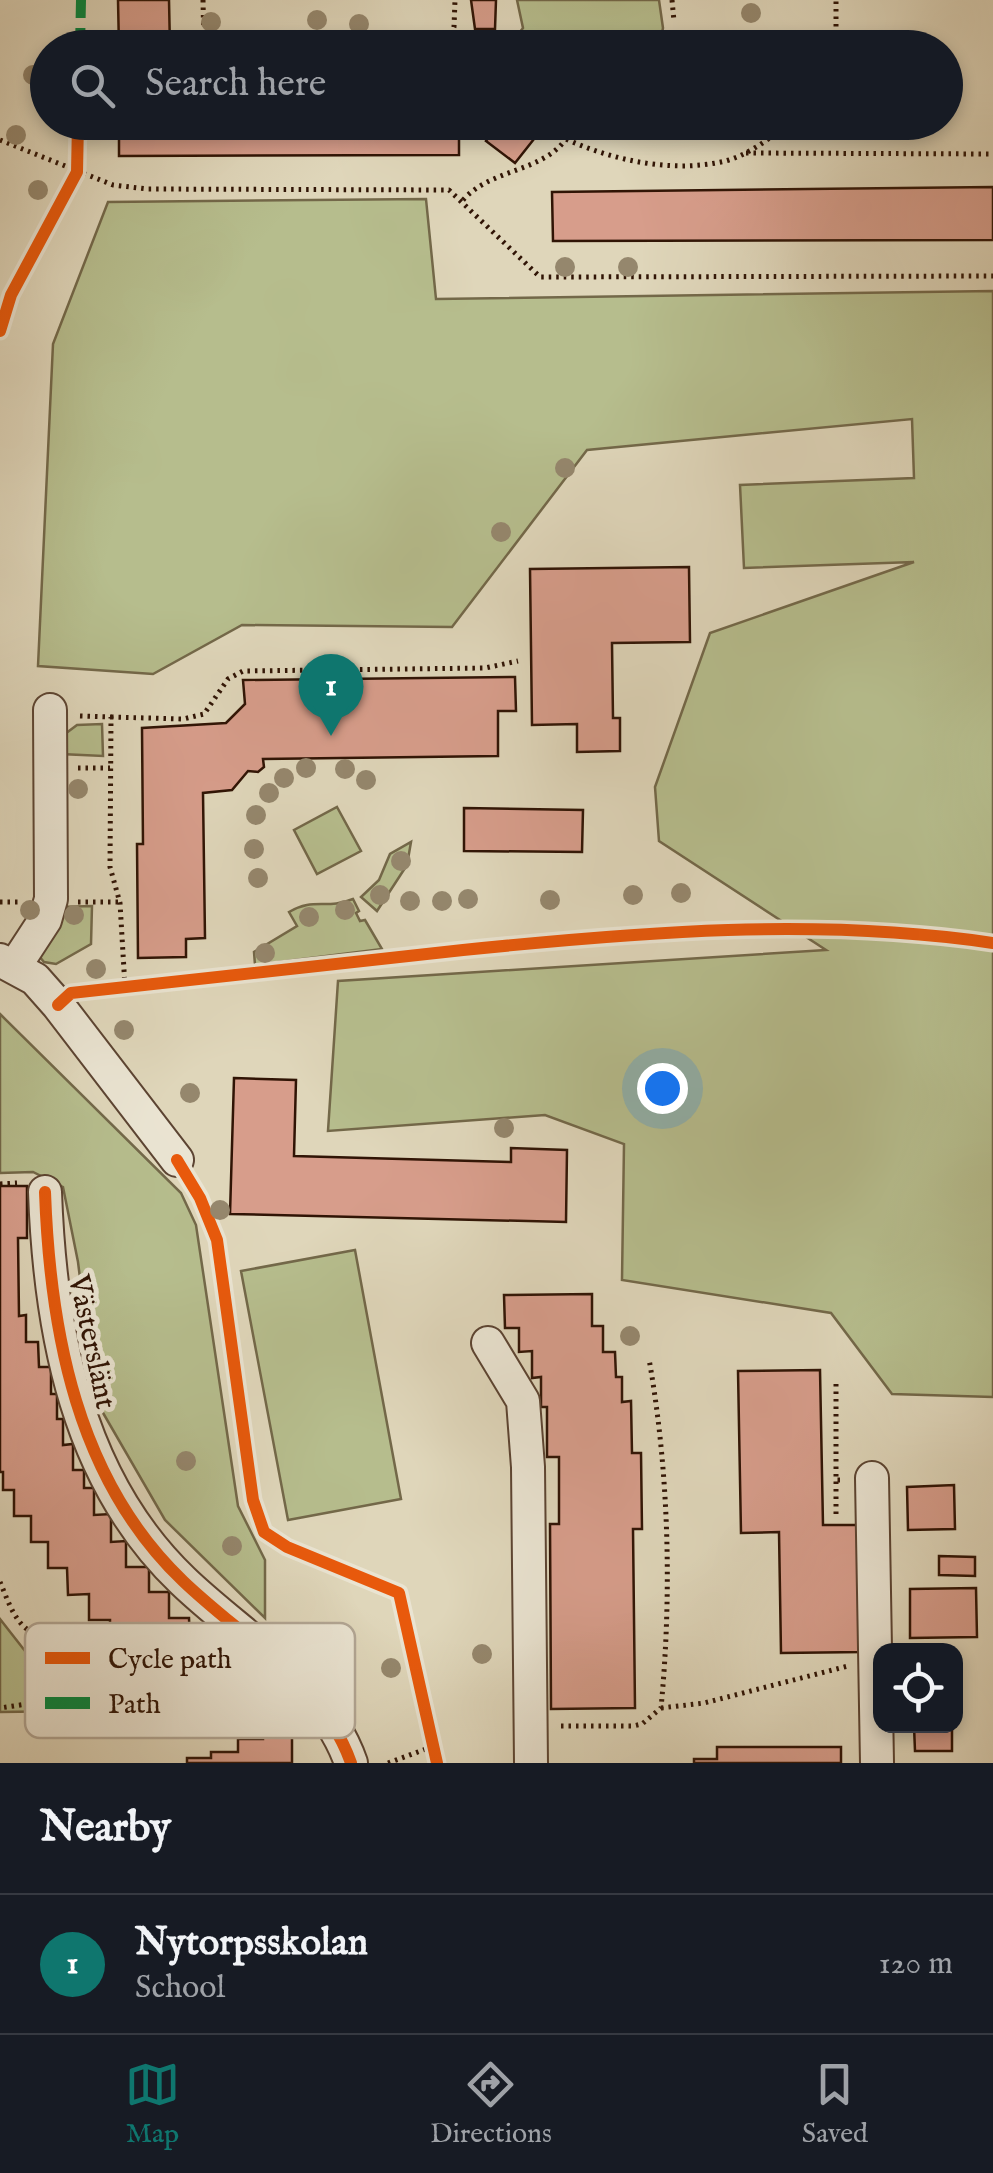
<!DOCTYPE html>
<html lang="en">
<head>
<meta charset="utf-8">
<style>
	:root { --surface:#171b24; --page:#20242c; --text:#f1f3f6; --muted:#9ea1a6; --line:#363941; --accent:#0f766e }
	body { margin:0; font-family:"IM FELL English",serif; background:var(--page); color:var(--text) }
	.controls { position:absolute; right:30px; bottom:30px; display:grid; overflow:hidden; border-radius:20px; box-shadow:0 5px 15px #0003 }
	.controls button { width:90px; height:90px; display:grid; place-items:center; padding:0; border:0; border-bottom:2px solid var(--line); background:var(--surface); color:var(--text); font:50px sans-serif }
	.you { position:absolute; left:662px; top:1088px; width:35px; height:35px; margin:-25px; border:8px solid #fff; border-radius:50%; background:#1a73e8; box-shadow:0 0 0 15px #1a73e833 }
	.badge { display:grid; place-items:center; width:65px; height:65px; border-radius:50%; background:var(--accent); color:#fff; font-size:32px; font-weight:700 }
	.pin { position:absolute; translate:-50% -82px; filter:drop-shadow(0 2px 5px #0008) }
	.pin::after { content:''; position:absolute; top:52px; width:35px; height:30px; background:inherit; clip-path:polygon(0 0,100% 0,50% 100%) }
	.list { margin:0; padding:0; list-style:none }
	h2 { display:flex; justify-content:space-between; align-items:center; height:130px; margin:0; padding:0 40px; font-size:42px }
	h2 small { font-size:32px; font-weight:400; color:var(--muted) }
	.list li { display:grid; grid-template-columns:65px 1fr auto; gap:30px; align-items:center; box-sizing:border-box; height:140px; padding:0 40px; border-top:2px solid var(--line) }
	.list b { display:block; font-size:38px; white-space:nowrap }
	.list p { margin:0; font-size:32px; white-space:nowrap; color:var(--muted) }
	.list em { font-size:32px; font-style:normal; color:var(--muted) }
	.icon { flex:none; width:55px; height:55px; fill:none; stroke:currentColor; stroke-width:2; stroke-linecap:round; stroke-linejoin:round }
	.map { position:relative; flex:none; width:993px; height:1763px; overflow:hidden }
	.search { position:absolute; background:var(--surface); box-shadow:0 5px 15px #0003; left:30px; right:30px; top:30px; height:110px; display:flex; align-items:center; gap:25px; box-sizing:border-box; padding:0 35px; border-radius:55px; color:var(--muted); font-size:38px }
	.sheet { height:270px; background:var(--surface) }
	nav { display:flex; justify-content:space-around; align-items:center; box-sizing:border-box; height:140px; border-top:2px solid var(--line); background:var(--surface); font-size:28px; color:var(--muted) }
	nav a { display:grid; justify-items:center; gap:5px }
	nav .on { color:var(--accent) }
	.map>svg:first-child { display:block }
	.green { fill:#b6bd8d; stroke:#736849; stroke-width:2.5 }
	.building { fill:#d79d8b; stroke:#301405; stroke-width:2.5 }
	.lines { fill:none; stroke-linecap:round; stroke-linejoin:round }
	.minor-casing { stroke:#5c4432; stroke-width:36 }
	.path { stroke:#301405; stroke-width:5; stroke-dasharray:2.5 5; stroke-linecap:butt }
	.minor { stroke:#eae4d2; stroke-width:32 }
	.quiet { stroke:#00873e; stroke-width:10; stroke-dasharray:20 10; stroke-linecap:butt }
	.cycleway-casing { stroke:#eae4d2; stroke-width:19 }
	.cycleway { stroke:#e8590c; stroke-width:12 }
	.tree { fill:#95876d }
	.labels { text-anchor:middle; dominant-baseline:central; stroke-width:10; stroke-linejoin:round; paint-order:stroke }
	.street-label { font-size:30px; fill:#301405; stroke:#eae4d2 }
	.key { fill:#eae4d2; stroke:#b2a694; stroke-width:2.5 }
	.key-label { font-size:28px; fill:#301405 }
</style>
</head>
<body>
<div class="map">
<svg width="993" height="1763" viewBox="0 0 993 1763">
	<rect width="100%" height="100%" fill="#dfd6ba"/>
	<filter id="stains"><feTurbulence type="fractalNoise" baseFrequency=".002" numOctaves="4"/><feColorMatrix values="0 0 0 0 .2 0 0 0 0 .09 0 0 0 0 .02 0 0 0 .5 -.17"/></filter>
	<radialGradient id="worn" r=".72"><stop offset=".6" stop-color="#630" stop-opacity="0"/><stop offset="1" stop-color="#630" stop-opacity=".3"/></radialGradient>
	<g class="green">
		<polygon points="517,0 659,0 663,28 659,47 508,47 523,28"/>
		<polygon points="426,199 436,299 993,291 993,1397 892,1394 831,1313 622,1280 624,1144 545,1115 328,1131 338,981 826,950 659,841 655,787 710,633 914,562 744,568 740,485 914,478 912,419 587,450 452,627 242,625 153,674 38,666 53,344 108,202"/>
		<polygon points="102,724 103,756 61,754 65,734 77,725"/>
		<polygon points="337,807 361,851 317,874 294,830"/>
		<polygon points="411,842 407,865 377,911 361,897 379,880 390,854"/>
		<path d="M353 899 359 911 356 913 360 921 365 920 382 949 255 965 254 952 297 926 289 912C314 897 326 910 353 899Z"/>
		<polygon points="92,906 91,944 56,964 44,962 39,956 58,907"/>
		<polygon points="0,1014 181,1193 196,1225 238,1506 265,1560 265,1618 165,1520 95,1399 78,1262 63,1187 33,1172 0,1173"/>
		<polygon points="355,1250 401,1499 288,1520 241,1271"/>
		<polygon points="0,1619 72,1711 0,1712"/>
	</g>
	<g class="building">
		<polygon points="118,0 169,0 170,48 119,48"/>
		<polygon points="471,0 496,0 495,29 475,29"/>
		<polygon points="119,122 459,122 459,155 119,156"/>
		<polygon points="500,122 512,122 534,139 515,163 486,141"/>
		<polygon points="725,122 764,122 732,137"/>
		<polygon points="993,187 993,240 553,241 552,192"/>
		<polygon points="689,567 690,642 612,643 613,718 620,718 620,751 577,752 577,724 532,725 530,569"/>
		<polygon points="515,677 516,711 498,711 498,756 263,759 264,767 258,772 248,771 232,790 203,793 205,938 186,939 186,957 138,958 137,844 143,844 142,728 226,723 245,704 243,680"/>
		<polygon points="464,808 583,810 582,852 464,851"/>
		<polygon points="234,1078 296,1080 294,1156 511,1162 511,1148 567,1150 566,1222 230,1214"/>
		<polygon points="0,1186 27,1186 27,1238 18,1238 19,1316 26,1315 26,1342 38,1342 39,1367 51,1367 51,1394 57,1394 57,1419 63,1419 63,1445 73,1444 73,1470 84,1470 84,1488 94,1488 94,1515 111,1514 111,1542 126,1541 126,1567 149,1567 149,1592 169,1592 169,1618 189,1618 190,1645 211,1644 211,1671 130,1672 130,1647 110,1647 110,1620 89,1620 89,1594 68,1595 67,1568 48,1568 48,1542 31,1542 31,1516 14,1516 14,1490 3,1490 3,1472 0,1472"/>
		<polygon points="592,1294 592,1326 603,1326 603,1352 615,1352 616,1377 622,1377 622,1402 631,1401 632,1453 641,1453 642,1529 633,1529 635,1708 551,1709 550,1524 559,1524 559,1457 547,1457 547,1407 541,1407 541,1377 532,1378 532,1351 519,1352 519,1328 505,1328 504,1295"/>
		<polygon points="820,1370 823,1525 861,1525 863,1652 781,1653 779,1532 741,1533 738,1371"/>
		<polygon points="954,1485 955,1529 908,1530 907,1487"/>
		<polygon points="939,1556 975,1557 975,1576 939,1575"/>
		<polygon points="976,1588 977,1637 910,1638 910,1589"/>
		<polygon points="914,1726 952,1726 952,1751 915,1751"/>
		<polygon points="263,1727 292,1727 292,1763 187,1763 187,1758 211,1758 211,1752 238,1752 238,1739 263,1739"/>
		<polygon points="717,1747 841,1747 841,1763 694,1763 694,1759 717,1759"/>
	</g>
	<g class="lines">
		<g class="minor-casing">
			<g id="minor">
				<polyline points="0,960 35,979 58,1005 177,1160"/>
				<polyline points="15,966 45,920 51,899 50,710"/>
				<path d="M45 1192C50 1332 77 1480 183 1581 240 1636 324 1684 351 1763"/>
				<polyline points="488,1343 523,1401 528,1467 531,1763"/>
				<polyline points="872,1478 877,1763"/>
			</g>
		</g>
		<g class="path">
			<polyline points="203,0 204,48"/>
			<polyline points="672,0 674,21"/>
			<polyline points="445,48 454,27 455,0"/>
			<polyline points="830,48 836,30 836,0"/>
			<path d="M533 122C587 154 659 175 721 162 745 157 771 139 788 122"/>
			<polyline points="0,140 113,185 147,189 449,190 540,277 993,276"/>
			<polyline points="746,153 993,154"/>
			<path d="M463 200C490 169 542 172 565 140"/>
			<polyline points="80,716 111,717 110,867 120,903 125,987"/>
			<polyline points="111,717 183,719 204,714 228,679 243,671 485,668 518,661"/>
			<polyline points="78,768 110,768"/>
			<polyline points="0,902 22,902"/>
			<polyline points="78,902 119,902"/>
			<polyline points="0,1184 17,1183"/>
			<polyline points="836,1384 836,1480 842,1480"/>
			<polyline points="836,1514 836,1480"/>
			<path d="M0 1582C7 1598 13 1619 28 1630 50 1646 79 1646 94 1672L89 1691 80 1696 0 1708"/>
			<path d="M84 1693C124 1715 176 1686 219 1686 235 1687 251 1690 267 1694"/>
			<polyline points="661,1708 704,1703 848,1666"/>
			<path d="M561 1726H633L642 1724 661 1708C672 1593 669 1472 649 1359"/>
			<polyline points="388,1763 434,1746"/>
		</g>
		<use href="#minor" class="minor"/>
		<polyline class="quiet" points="80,48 81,0"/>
		<g class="cycleway-casing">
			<g id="cycleway">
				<polyline points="0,331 11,295 77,172 78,122"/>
				<path d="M58 1005 71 993C202 978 333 964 463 950 640 932 816 917 993 943"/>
				<polyline points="177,1160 200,1198 217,1240 253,1500 264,1532 287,1547 399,1593 437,1763"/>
				<path d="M45 1192C50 1332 77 1480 183 1581 240 1636 324 1684 351 1763"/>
			</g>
		</g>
		<use href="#cycleway" class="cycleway"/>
	</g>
	<g class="tree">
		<circle cx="751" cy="13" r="10"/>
		<circle cx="317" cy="20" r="10"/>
		<circle cx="211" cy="22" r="10"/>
		<circle cx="359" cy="24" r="10"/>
		<circle cx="33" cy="75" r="10"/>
		<circle cx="16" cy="135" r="10"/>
		<circle cx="38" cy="190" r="10"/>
		<circle cx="565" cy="267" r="10"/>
		<circle cx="628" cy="267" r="10"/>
		<circle cx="565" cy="468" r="10"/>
		<circle cx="501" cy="532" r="10"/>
		<circle cx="306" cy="768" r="10"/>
		<circle cx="345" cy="769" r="10"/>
		<circle cx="284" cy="778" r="10"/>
		<circle cx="366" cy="780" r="10"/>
		<circle cx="78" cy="789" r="10"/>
		<circle cx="269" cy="793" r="10"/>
		<circle cx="256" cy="815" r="10"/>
		<circle cx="254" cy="849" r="10"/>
		<circle cx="401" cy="861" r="10"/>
		<circle cx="258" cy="878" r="10"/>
		<circle cx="681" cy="893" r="10"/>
		<circle cx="380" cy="895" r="10"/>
		<circle cx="633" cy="895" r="10"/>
		<circle cx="468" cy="899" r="10"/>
		<circle cx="550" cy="900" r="10"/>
		<circle cx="410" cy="901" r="10"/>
		<circle cx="442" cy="901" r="10"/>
		<circle cx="30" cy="910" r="10"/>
		<circle cx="345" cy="910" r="10"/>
		<circle cx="74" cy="915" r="10"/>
		<circle cx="309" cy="917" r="10"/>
		<circle cx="265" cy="953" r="10"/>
		<circle cx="96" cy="969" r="10"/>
		<circle cx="124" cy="1030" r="10"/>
		<circle cx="190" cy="1093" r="10"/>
		<circle cx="504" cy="1128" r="10"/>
		<circle cx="220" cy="1210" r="10"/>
		<circle cx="630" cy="1336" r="10"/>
		<circle cx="186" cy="1461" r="10"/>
		<circle cx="232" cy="1546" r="10"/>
		<circle cx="482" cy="1654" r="10"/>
		<circle cx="391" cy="1668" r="10"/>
	</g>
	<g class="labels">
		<g class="street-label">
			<text transform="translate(91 1342) rotate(78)">Västerslänt</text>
		</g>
	</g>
	<rect x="25" y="1623" width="330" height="115" rx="15" class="key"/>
	<rect x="45" y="1652" width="45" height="12" fill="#e8590c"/>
	<rect x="45" y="1697" width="45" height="12" fill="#00873e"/>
	<g class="key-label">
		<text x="108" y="1668">Cycle path</text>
		<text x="108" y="1713">Path</text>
	</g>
	<rect width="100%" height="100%" filter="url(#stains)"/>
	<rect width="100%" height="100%" fill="url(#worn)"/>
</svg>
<div class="controls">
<button><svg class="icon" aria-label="locate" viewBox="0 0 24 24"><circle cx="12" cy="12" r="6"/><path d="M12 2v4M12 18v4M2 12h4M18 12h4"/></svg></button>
</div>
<div class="you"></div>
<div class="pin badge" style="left:331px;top:736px">1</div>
<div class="search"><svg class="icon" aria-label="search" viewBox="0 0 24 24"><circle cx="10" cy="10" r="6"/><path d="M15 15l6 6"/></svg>Search here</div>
</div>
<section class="sheet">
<h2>Nearby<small></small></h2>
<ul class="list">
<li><span class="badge">1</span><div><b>Nytorpsskolan</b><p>School</p></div><em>120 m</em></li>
</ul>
</section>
<nav>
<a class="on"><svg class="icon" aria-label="map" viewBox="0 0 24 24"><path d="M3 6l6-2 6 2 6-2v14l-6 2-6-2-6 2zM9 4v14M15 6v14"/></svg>Map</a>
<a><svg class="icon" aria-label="directions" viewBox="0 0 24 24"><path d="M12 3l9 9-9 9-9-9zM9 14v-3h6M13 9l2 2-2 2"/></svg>Directions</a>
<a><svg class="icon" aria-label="saved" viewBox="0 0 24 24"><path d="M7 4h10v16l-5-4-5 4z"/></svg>Saved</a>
</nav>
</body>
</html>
